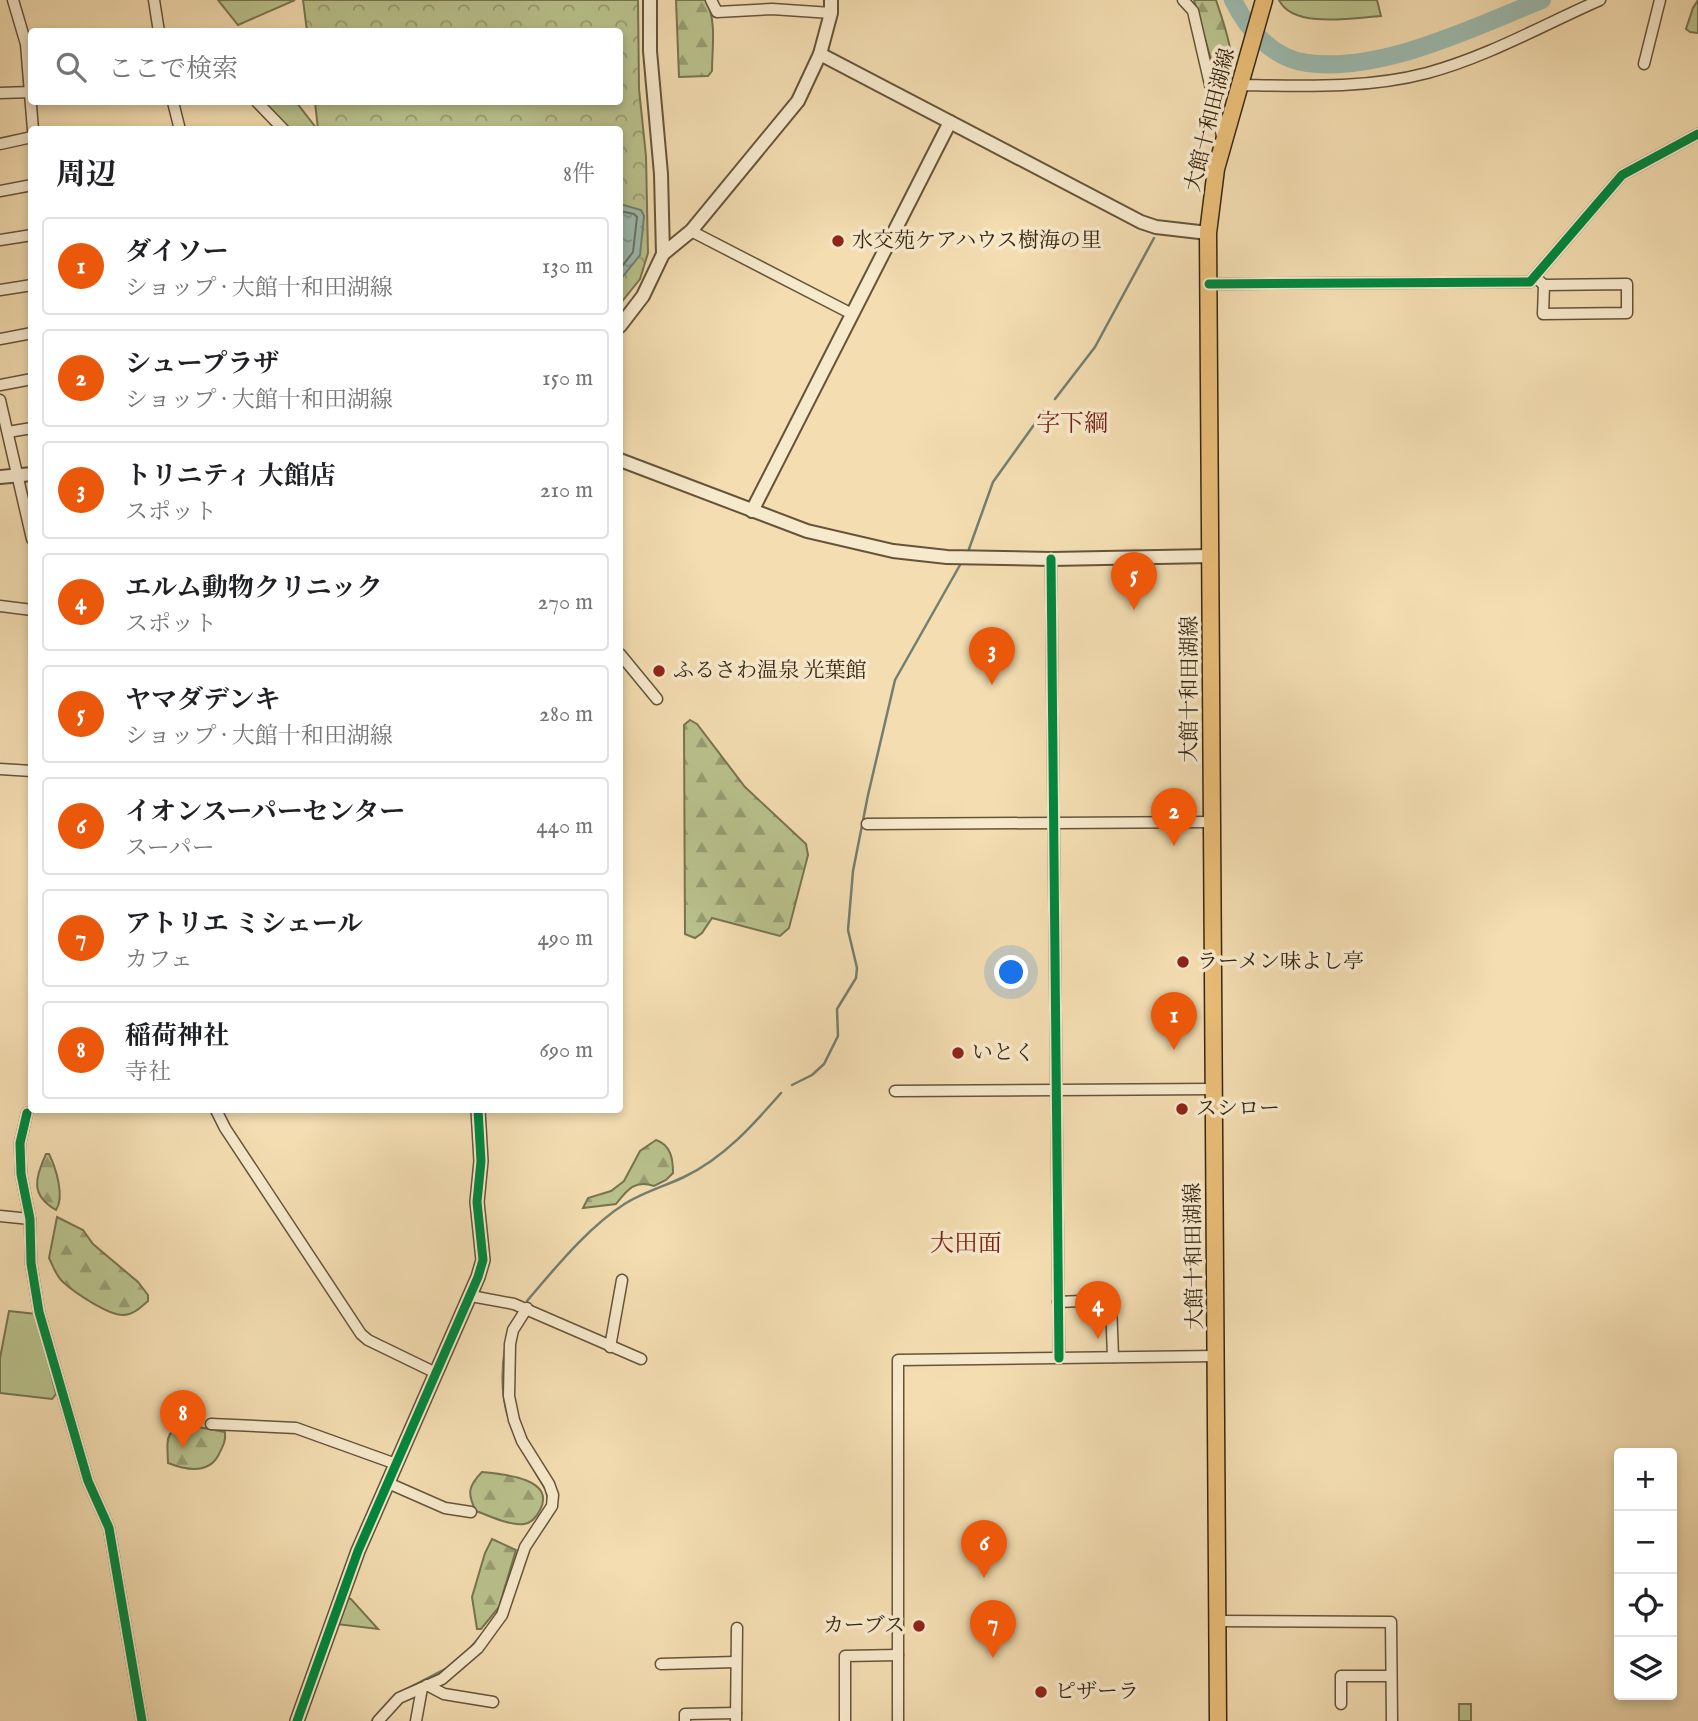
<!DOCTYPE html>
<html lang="ja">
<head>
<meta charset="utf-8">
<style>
	:root { --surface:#fff; --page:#f2f2f2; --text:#202124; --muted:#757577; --line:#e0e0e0; --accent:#ea580c }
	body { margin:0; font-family:"IM FELL English","Noto Serif JP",serif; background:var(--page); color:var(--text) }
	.controls { position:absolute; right:21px; bottom:21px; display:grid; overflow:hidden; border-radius:7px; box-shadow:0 4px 10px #0003 }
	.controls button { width:63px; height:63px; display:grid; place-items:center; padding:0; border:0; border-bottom:2px solid var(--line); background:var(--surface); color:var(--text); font:35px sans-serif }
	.you { position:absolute; left:1012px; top:973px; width:24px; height:24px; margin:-18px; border:5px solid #fff; border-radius:50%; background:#1a73e8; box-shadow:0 0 0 10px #1a73e833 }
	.badge { display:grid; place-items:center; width:46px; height:46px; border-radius:50%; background:var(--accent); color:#fff; font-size:23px; font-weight:700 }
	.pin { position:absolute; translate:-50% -58px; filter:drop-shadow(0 2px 4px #0008) }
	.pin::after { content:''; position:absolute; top:37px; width:24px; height:21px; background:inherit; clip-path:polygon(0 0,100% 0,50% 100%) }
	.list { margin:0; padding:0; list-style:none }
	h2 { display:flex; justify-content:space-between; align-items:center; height:91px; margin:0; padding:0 28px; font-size:30px }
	h2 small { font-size:23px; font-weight:400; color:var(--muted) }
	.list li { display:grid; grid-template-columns:46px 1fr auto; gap:21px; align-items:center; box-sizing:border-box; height:98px; margin:0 14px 14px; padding:0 14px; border:2px solid var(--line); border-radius:7px }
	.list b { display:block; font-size:26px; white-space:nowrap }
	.list p { margin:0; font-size:23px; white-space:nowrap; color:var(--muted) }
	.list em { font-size:23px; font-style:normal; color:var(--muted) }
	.icon { flex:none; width:38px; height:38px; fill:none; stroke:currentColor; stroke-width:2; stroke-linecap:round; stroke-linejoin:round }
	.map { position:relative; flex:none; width:1698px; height:1721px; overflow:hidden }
	.search { position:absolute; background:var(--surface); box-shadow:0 4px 10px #0003; left:28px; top:28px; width:595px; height:77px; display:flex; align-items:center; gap:18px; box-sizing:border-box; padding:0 24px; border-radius:7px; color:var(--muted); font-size:26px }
	.panel { position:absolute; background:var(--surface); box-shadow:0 4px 10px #0003; left:28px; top:126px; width:595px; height:987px; border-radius:7px }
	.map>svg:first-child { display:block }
	.green { fill:#b9c28d; stroke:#787450; stroke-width:2 }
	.forest { fill:url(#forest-firs); stroke:#787450; stroke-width:2 }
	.cemetery { fill:url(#cemetery-stones); stroke:#787450; stroke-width:2 }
	.park { fill:url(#park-crowns); stroke:#787450; stroke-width:2 }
	.water { fill:url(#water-ripples); stroke:#737f71; stroke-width:2 }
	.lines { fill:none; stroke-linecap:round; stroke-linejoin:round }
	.shore { stroke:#697062; stroke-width:2 }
	.stream { stroke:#737f71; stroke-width:2.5 }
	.river { stroke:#9cbbb0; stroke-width:18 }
	.minor-casing { stroke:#65543a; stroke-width:13 }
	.tertiary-casing { stroke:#65543a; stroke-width:16 }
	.primary-casing { stroke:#362613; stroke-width:19 }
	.minor { stroke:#f7e9cc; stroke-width:10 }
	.tertiary { stroke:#f7e9cc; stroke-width:12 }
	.primary { stroke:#eabe78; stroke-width:16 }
	.cycleway-casing { stroke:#f7e9cc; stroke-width:13 }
	.cycleway { stroke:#00873e; stroke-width:9 }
	.poi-dot { fill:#8f2418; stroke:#f7e9cc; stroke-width:2.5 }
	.labels { text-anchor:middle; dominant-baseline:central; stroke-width:7; stroke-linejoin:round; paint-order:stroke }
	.street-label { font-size:21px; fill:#362613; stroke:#f7e9cc }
	.poi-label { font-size:21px; fill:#362613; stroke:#f7e9cc; text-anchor:start }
	.quarter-label { font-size:24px; fill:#7a1f14; stroke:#f7e9cc }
</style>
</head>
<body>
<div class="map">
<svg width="1698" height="1721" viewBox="0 0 1698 1721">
	<defs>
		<pattern id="forest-firs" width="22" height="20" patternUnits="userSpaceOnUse" patternTransform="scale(1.75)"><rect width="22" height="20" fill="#b9c28d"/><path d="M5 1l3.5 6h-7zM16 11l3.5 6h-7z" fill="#979d72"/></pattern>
		<pattern id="cemetery-stones" width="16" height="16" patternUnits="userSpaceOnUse" patternTransform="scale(1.75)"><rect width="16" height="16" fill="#b9c28d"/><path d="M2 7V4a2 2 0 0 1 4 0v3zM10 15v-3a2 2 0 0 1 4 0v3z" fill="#979d72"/></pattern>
		<pattern id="park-crowns" width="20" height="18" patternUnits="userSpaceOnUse" patternTransform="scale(1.75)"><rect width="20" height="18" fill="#b9c28d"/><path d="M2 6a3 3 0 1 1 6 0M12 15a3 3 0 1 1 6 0" fill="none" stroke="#979d72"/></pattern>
		<pattern id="water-ripples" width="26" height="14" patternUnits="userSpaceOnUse" patternTransform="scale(1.75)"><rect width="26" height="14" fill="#9cbbb0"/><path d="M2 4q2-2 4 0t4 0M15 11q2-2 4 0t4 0" fill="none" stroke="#80988e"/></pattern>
	</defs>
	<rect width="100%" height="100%" fill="#f3ddb1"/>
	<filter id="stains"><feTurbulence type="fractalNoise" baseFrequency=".00286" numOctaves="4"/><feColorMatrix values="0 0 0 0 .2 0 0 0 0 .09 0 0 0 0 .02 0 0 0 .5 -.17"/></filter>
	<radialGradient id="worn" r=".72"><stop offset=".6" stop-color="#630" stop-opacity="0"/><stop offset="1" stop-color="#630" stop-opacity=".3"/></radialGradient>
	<g class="green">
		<polygon points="218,0 295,0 238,25"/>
		<path d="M1279 0H1377L1381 16C1353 18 1293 29 1279 0Z"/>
		<polygon points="274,102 296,102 317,129 287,129 263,103"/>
		<polygon points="9,1311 36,1314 56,1394 52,1399 0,1393 0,1358"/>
		<polygon points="345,1597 351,1599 378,1629 336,1624"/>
	</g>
	<g class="forest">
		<path d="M676 0H706C717 22 712 47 712 71L708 76 679 77Z"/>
		<path d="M1194 0H1216C1224 25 1244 73 1221 95Z"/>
		<polygon points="690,720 697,724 745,787 806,844 808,855 789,928 780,936 712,918 702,933 695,938 685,934 684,725"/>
		<path d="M656 1140C671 1145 673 1159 673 1173L666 1180 654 1186C635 1179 627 1190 616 1204L583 1208 588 1198 611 1191 624 1181 640 1151Z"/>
		<path d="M46 1154H49C56 1168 65 1197 56 1210 30 1195 35 1178 46 1154Z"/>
		<path d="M57 1217 83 1230 93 1244 138 1282 148 1295V1301C140 1308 133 1315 123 1315 108 1315 75 1293 63 1282 56 1276 53 1266 49 1258Z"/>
		<path d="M193 1426 225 1432C226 1441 223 1446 219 1454 209 1475 186 1470 168 1463 167 1437 164 1428 193 1426Z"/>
		<path d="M482 1472C501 1474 557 1478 540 1510 537 1516 532 1523 524 1524 510 1526 490 1516 476 1511 467 1494 468 1486 482 1472Z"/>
		<polygon points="492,1539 516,1550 499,1607 481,1629 477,1629 472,1597 485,1553"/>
	</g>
	<polygon class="cemetery" points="1698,0 1698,33 1690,32 1686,29 1693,8"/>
	<g class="park">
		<polygon points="303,0 638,0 639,89 646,156 648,253 640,279 620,304 620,130 318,129 315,102 620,102 620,32 307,31"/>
		<rect x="1459" y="1704" width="12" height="17"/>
	</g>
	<polygon class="water" points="620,204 641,210 644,216 640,255 620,280"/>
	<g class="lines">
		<polyline class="shore" points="620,211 634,214 637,217 633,252 620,269"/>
		<g class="stream">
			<polyline points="1055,399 1095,347 1154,238"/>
			<polyline points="969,549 993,482 1044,411"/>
			<polyline points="792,1085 812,1075 824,1064 838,1036 837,1009 856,978 857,968 848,930 853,871 868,795 895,680 960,565"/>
			<path d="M527 1301C556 1267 588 1227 626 1203 644 1192 665 1186 684 1177 724 1158 753 1125 781 1093"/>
			<path d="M505 1349C495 1411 516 1440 546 1490L548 1499"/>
			<polyline points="465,1654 484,1632"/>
			<polyline points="399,1693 449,1667"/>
			<polyline points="372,1721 394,1697"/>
		</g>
		<path class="river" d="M1233 0C1247 29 1273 59 1307 63 1382 73 1474 27 1542 0"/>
		<g class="minor-casing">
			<g id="minor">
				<polyline points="13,0 26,44 33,130"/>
				<polyline points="154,0 159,32"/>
				<polyline points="711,0 717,12 772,9 831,13"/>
				<polyline points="1183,0 1193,11 1222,136"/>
				<polyline points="1644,64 1660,0"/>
				<path d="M1239 85C1301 86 1367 89 1427 73 1487 57 1543 25 1600 0"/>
				<polyline points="0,93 32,92"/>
				<polyline points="173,102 180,130"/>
				<polyline points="257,102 284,130"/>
				<polyline points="0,144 32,137"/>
				<polyline points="0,191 32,185"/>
				<polyline points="691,231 852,314"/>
				<polyline points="0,240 32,235"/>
				<polyline points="1535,277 1544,285 1627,284 1627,313 1543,314 1544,285"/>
				<polyline points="1209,284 1530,282 1622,175 1698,134"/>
				<polyline points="0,290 32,285"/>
				<polyline points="0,339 32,333"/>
				<polyline points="0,385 32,379"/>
				<polyline points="0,400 32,539"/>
				<polyline points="8,432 32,428"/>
				<polyline points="1051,559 1059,1358"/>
				<polyline points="0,606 32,610"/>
				<polyline points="620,654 657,699"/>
				<polyline points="0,769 32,771"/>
				<polyline points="867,824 1211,822"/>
				<polyline points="895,1091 1215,1089"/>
				<polyline points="216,1110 225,1128 361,1334 368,1340 436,1373"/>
				<polyline points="27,1113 20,1143 21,1174 30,1219 31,1263 39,1312 88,1481 109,1528 142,1721"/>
				<polyline points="0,1216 30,1219"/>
				<polyline points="471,1296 514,1304 641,1359"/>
				<polyline points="1058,1302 1104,1300 1111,1304 1113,1357"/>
				<polyline points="610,1347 622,1280"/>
				<polyline points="211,1424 296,1428 396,1464"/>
				<polyline points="388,1483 445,1508 471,1512"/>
				<polyline points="1217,1621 1391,1622 1392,1721"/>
				<polyline points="661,1664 736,1662"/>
				<polyline points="427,1685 444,1694 493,1702"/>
				<polyline points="1341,1704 1341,1676 1391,1676"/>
				<polyline points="378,1721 399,1698 442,1679 478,1648 502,1615 525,1547 552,1506 553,1495 549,1484 522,1441 514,1420 509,1396 510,1344 513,1330 527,1308"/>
				<polyline points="416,1721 422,1688"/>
				<polyline points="685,1721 685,1714 736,1713"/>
				<polyline points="736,1721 737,1628"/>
				<polyline points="845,1721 845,1656 898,1655"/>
				<polyline points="898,1721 898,1360 1217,1356"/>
			</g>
		</g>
		<g class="tertiary-casing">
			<g id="tertiary">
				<polyline points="820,54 1141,222 1156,227 1208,233"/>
				<polyline points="663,254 691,231 798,101 820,54 831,13 831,0"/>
				<polyline points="620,326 643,296 663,254 661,174 650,51 650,0"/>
				<polyline points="620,460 807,531 893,551 947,557 1051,559 1211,556"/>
				<polyline points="0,477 32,474"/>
				<polyline points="752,511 950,122"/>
				<polyline points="297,1721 358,1551 478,1277 483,1260 477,1202 481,1161 478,1110"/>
			</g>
		</g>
		<g class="primary-casing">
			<polyline id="primary" points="1218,1721 1208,233 1216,169 1264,0"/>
		</g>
		<use href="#minor" class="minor"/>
		<use href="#tertiary" class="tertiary"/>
		<use href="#primary" class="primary"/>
		<g class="cycleway-casing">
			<g id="cycleway">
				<polyline points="1209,284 1530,282 1622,175 1698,134"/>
				<polyline points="1051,559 1059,1358"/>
				<polyline points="27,1113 20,1143 21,1174 30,1219 31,1263 39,1312 88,1481 109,1528 142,1721"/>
				<polyline points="297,1721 358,1551 478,1277 483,1260 477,1202 481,1161 478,1110"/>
			</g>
		</g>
		<use href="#cycleway" class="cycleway"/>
	</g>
	<g class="poi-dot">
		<circle cx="838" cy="241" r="7"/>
		<circle cx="659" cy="671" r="7"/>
		<circle cx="1183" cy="962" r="7"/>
		<circle cx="958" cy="1053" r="7"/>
		<circle cx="1182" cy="1109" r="7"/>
		<circle cx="919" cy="1626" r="7"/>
		<circle cx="1041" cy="1692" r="7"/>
	</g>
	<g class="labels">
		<g class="street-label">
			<text transform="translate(1211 120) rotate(-76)">大館十和田湖線</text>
			<text transform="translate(1190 689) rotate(-90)">大館十和田湖線</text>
			<text transform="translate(1195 1256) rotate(-91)">大館十和田湖線</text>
		</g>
		<g class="poi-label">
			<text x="852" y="241">水交苑ケアハウス樹海の里</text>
			<text x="673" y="671">ふるさわ温泉 光葉館</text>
			<text x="1197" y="962">ラーメン味よし亭</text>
			<text x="972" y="1053">いとく</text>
			<text x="1196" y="1109">スシロー</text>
			<text x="905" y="1626" text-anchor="end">カーブス</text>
			<text x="1055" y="1692">ピザーラ</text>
		</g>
		<g class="quarter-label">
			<text x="1072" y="424">字下綱</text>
			<text x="966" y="1244">大田面</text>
		</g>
	</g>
	<rect width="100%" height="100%" filter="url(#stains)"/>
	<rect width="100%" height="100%" fill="url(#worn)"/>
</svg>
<div class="controls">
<button>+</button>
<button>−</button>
<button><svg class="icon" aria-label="locate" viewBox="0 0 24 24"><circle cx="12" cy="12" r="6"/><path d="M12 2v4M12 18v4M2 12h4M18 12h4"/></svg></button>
<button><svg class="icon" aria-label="layers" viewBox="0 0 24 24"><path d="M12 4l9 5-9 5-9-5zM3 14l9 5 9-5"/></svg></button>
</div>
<div class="you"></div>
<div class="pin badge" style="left:1174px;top:1050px">1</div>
<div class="pin badge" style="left:1174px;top:846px">2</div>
<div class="pin badge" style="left:992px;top:685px">3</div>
<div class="pin badge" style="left:1098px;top:1339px">4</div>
<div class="pin badge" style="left:1134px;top:610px">5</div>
<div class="pin badge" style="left:984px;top:1578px">6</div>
<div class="pin badge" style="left:993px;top:1658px">7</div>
<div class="pin badge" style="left:183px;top:1448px">8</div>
<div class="search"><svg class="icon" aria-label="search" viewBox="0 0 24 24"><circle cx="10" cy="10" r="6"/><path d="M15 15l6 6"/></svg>ここで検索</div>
<section class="panel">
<h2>周辺<small>8件</small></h2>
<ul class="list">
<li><span class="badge">1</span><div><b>ダイソー</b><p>ショップ · 大館十和田湖線</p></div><em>130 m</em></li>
<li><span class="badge">2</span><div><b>シュープラザ</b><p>ショップ · 大館十和田湖線</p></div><em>150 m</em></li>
<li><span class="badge">3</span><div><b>トリニティ 大館店</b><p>スポット</p></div><em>210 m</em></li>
<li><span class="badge">4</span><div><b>エルム動物クリニック</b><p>スポット</p></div><em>270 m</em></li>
<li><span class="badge">5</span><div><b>ヤマダデンキ</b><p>ショップ · 大館十和田湖線</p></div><em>280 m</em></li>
<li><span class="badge">6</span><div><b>イオンスーパーセンター</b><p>スーパー</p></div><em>440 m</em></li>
<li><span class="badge">7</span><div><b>アトリエ ミシェール</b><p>カフェ</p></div><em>490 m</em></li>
<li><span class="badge">8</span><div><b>稲荷神社</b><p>寺社</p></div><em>690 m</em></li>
</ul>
</section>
</div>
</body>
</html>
